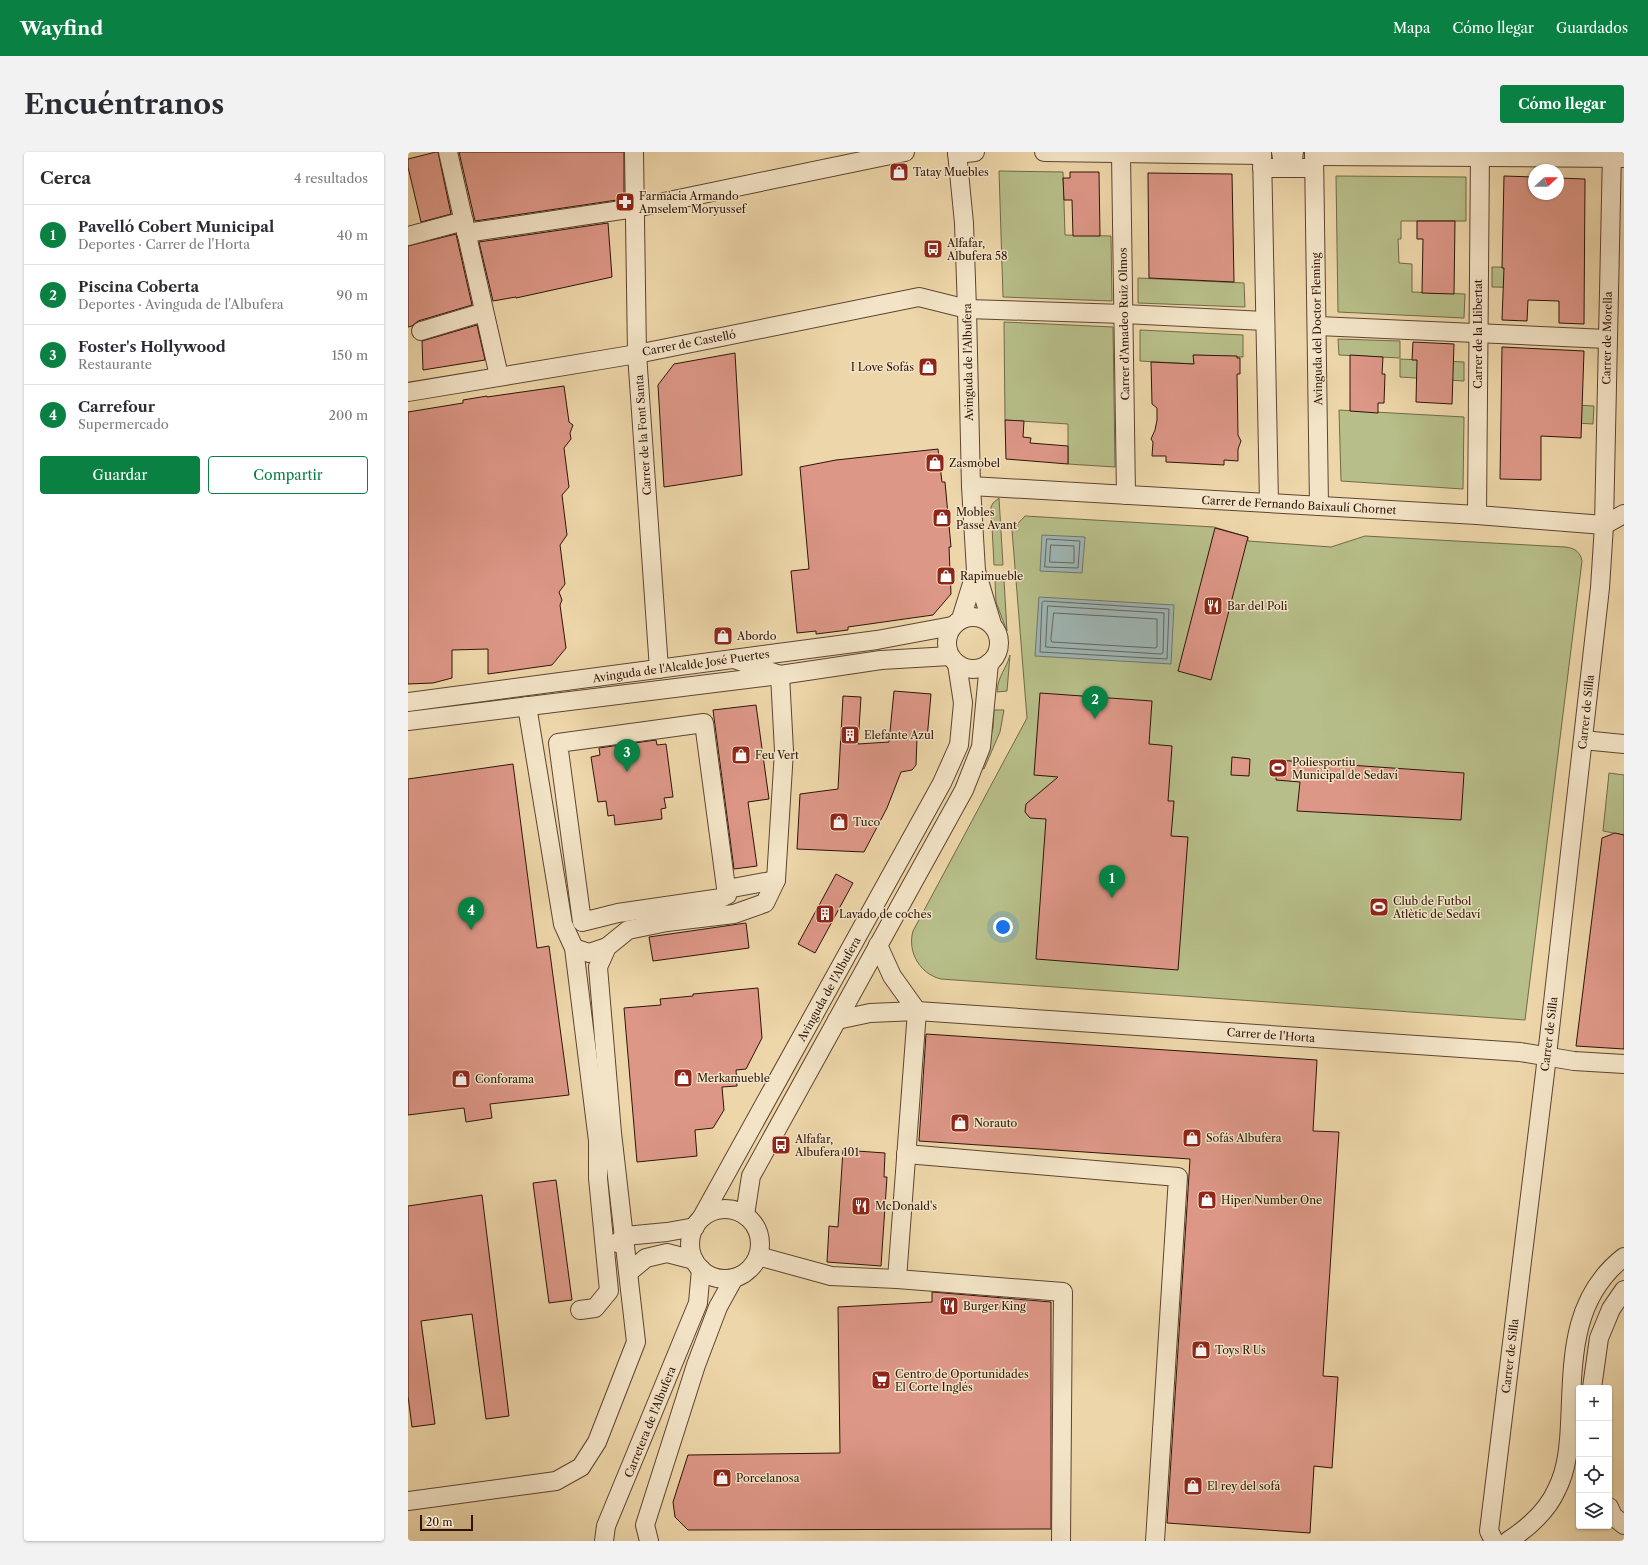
<!DOCTYPE html>
<html lang="es">
<head>
<meta charset="utf-8">
<style>
	:root { --surface:#fff; --page:#f2f2f3; --text:#2b2b33; --muted:#7c7c81; --line:#e1e1e2; --accent:#0b8043 }
	body { margin:0; font-family:"Libre Caslon Text",serif; background:var(--page); color:var(--text) }
	.controls { position:absolute; right:12px; bottom:12px; display:grid; overflow:hidden; border-radius:4px; box-shadow:0 1px 3px #0004 }
	.controls button { width:36px; height:36px; display:grid; place-items:center; padding:0; border:0; border-bottom:1px solid var(--line); background:var(--surface); color:var(--text); font:20px sans-serif }
	.compass { position:absolute; left:1120px; top:12px; width:36px; height:36px; border-radius:50%; background:var(--surface); box-shadow:0 1px 3px #0004; rotate:69deg }
	.scale { position:absolute; left:12px; bottom:10px; width:53px; box-sizing:border-box; padding-left:4px; border:2px solid #2e1409; border-top:0; font-size:11px; line-height:14px; white-space:nowrap; color:#2e1409; -webkit-text-stroke:3px #f3e4c7; paint-order:stroke }
	.you { position:absolute; left:595px; top:775px; width:14px; height:14px; margin:-10px; border:3px solid #fff; border-radius:50%; background:#1a73e8; box-shadow:0 0 0 6px #1a73e833 }
	.badge { display:grid; place-items:center; width:26px; height:26px; border-radius:50%; background:var(--accent); color:#fff; font-size:13px; font-weight:700 }
	.pin { position:absolute; translate:-50% -33px; filter:drop-shadow(0 1px 2px #0008) }
	.pin::after { content:''; position:absolute; top:21px; width:14px; height:12px; background:inherit; clip-path:polygon(0 0,100% 0,50% 100%) }
	.list { margin:0; padding:0; list-style:none }
	h2 { display:flex; justify-content:space-between; align-items:center; height:52px; margin:0; padding:0 16px; font-size:17px }
	h2 small { font-size:13px; font-weight:400; color:var(--muted) }
	.list li { display:grid; grid-template-columns:26px 1fr auto; gap:12px; align-items:center; box-sizing:border-box; height:60px; padding:0 16px; border-top:1px solid var(--line) }
	.list b { display:block; font-size:15px; white-space:nowrap }
	.list p { margin:0; font-size:13px; white-space:nowrap; color:var(--muted) }
	.list em { font-size:13px; font-style:normal; color:var(--muted) }
	.actions { display:flex; gap:8px; padding:12px 16px }
	.actions a { flex:1; padding:9px 0; border:1px solid var(--accent); border-radius:4px; text-align:center; font-size:14px; color:var(--accent) }
	.actions .main { background:var(--accent); color:#fff }
	.icon { flex:none; width:22px; height:22px; fill:none; stroke:currentColor; stroke-width:2; stroke-linecap:round; stroke-linejoin:round }
	.map { position:relative; flex:none; width:1216px; height:1389px; overflow:hidden; border-radius:4px }
	header { display:flex; align-items:center; gap:24px; box-sizing:border-box; height:56px; padding:0 20px; background:var(--accent); color:#fff }
	header strong { font-size:19px }
	nav { display:flex; gap:22px; margin-inline-start:auto; font-size:14px }
	.intro { display:flex; align-items:center; justify-content:space-between; box-sizing:border-box; height:96px; padding:0 24px }
	h1 { margin:0; font-size:28px }
	.button { padding:10px 18px; border-radius:4px; background:var(--accent); color:#fff; font-size:14px; font-weight:700 }
	main { display:flex; gap:24px; padding:0 24px }
	aside { flex:1; background:var(--surface); border-radius:4px; box-shadow:0 1px 3px #0004 }
	.map>svg:first-child { display:block }
	.green { fill:#b7be89; stroke:#726949 }
	.water { fill:#9eb6b4; stroke:#717570 }
	.lines { fill:none; stroke-linecap:round; stroke-linejoin:round }
	.shore { stroke:#66655e; stroke-width:1 }
	.building { fill:#dd9787; stroke:#2e1409 }
	.minor-casing { stroke:#5e4431; stroke-width:20 }
	.minor { stroke:#f3e4c7; stroke-width:18 }
	.labels { text-anchor:middle; dominant-baseline:central; stroke-width:3; stroke-linejoin:round; paint-order:stroke }
	.poi-label { font-size:11px; fill:#2e1409; stroke:#f3e4c7; text-anchor:start }
	.street-label { font-size:11px; fill:#2e1409; stroke:#f3e4c7 }
</style>
</head>
<body>
<header>
<strong>Wayfind</strong>
<nav><a>Mapa</a><a>Cómo llegar</a><a>Guardados</a></nav>
</header>
<div class="intro"><h1>Encuéntranos</h1><a class="button">Cómo llegar</a></div>
<main>
<aside>
<h2>Cerca<small>4 resultados</small></h2>
<ul class="list">
<li><span class="badge">1</span><div><b>Pavelló Cobert Municipal</b><p>Deportes · Carrer de l'Horta</p></div><em>40 m</em></li>
<li><span class="badge">2</span><div><b>Piscina Coberta</b><p>Deportes · Avinguda de l'Albufera</p></div><em>90 m</em></li>
<li><span class="badge">3</span><div><b>Foster's Hollywood</b><p>Restaurante</p></div><em>150 m</em></li>
<li><span class="badge">4</span><div><b>Carrefour</b><p>Supermercado</p></div><em>200 m</em></li>
</ul>
<div class="actions"><a class="main">Guardar</a><a>Compartir</a></div>
</aside>
<div class="map">
<svg width="1216" height="1389" viewBox="0 0 1216 1389">
	<rect width="100%" height="100%" fill="#edd6a9"/>
	<filter id="stains"><feTurbulence type="fractalNoise" baseFrequency=".005" numOctaves="4"/><feColorMatrix values="0 0 0 0 .2 0 0 0 0 .09 0 0 0 0 .02 0 0 0 .5 -.17"/></filter>
	<radialGradient id="worn" r=".72"><stop offset=".6" stop-color="#630" stop-opacity="0"/><stop offset="1" stop-color="#630" stop-opacity=".3"/></radialGradient>
	<g class="green">
		<polygon points="591,19 655,20 657,83 703,84 704,149 595,145"/>
		<polygon points="928,24 1058,25 1058,69 993,69 993,87 990,87 991,111 1004,112 1004,140 1057,142 1056,166 930,160"/>
		<polygon points="1084,115 1135,116 1135,136 1084,135"/>
		<polygon points="730,126 836,131 837,155 730,151"/>
		<polygon points="596,170 705,175 707,315 660,312 660,272 597,268"/>
		<polygon points="732,178 835,183 835,205 786,203 786,212 732,209"/>
		<polygon points="930,187 992,189 992,206 931,203"/>
		<polygon points="992,207 1056,210 1056,229 992,225"/>
		<polygon points="1134,251 1186,254 1185,272 1134,269"/>
		<polygon points="931,258 1056,265 1055,337 933,329"/>
		<polygon points="591,346 595,413 586,413 583,355 585,351"/>
		<path d="M617 364 806 375 840 385V389L923 395 957 384 1157 395C1166 396 1172 399 1174 409L1117 868 533 827C512 822 499 800 505 779L619 566 604 378Z"/>
		<polygon points="596,428 599,479 588,450 587,429"/>
		<path d="M602 503 599 539 589 540C590 523 598 518 602 503Z"/>
		<polygon points="586,558 596,558 592,580 576,617 573,616 585,576"/>
		<polygon points="1201,621 1216,623 1216,683 1195,679"/>
	</g>
	<g class="water">
		<polygon points="634,383 677,385 674,421 632,419"/>
		<polygon points="631,445 766,453 763,512 627,504"/>
	</g>
	<g class="lines">
		<g class="shore">
			<polygon points="639,387 672,389 670,416 637,415"/>
			<polygon points="643,393 666,394 666,411 642,410"/>
			<polygon points="636,449 761,457 759,507 632,500 634,451"/>
			<polygon points="640,454 756,461 755,501 753,502 638,495"/>
			<polygon points="646,461 749,467 749,495 747,496 644,490 643,488"/>
		</g>
	</g>
	<g class="building">
		<polygon points="28,0 30,0 43,62 13,70 0,15 0,7"/>
		<polygon points="51,0 216,0 216,47 67,69"/>
		<polygon points="662,20 691,20 692,84 665,84 664,48 656,48 655,26 662,26"/>
		<polygon points="740,21 824,22 826,130 741,126"/>
		<polygon points="1096,24 1126,25 1126,42 1150,42 1150,26 1177,27 1176,172 1151,171 1151,149 1120,148 1119,169 1094,168 1096,116 1094,116"/>
		<polygon points="1009,69 1047,69 1046,142 1014,141 1015,87 1009,87"/>
		<polygon points="200,71 204,125 108,146 108,145 85,149 71,90"/>
		<polygon points="48,82 64,153 10,169 4,174 0,175 0,94"/>
		<polygon points="69,173 77,208 15,218 14,189"/>
		<polygon points="1005,190 1046,192 1044,252 1008,250 1009,208 1004,208"/>
		<polygon points="1094,195 1176,199 1173,286 1133,284 1133,328 1092,327"/>
		<polygon points="327,201 334,323 256,335 250,233 266,212"/>
		<polygon points="785,203 829,204 829,206 832,206 832,222 829,222 830,283 833,289 830,297 830,309 816,308 816,313 779,311 758,310 758,304 744,304 745,290 743,287 747,278 749,268 749,256 744,252 743,210 786,212"/>
		<polygon points="942,203 975,205 974,222 977,222 976,251 970,251 970,261 942,259"/>
		<polygon points="156,234 161,270 165,273 162,281 163,287 156,296 161,335 154,343 159,383 152,393 157,432 151,440 154,448 152,453 158,496 144,513 80,522 80,497 44,498 44,526 25,531 0,532 0,260 55,251 55,248 79,244 79,245"/>
		<polygon points="597,268 616,269 615,285 623,286 622,291 660,294 660,312 598,307"/>
		<polygon points="530,297 534,330 537,330 543,395 541,395 543,442 525,463 440,475 440,478 408,482 408,479 389,481 383,419 401,417 392,315 428,308"/>
		<polygon points="807,376 840,385 803,528 770,519"/>
		<polygon points="486,539 523,542 519,587 509,586 508,613 504,618 493,620 479,656 456,700 389,697 392,642 430,637 435,544 453,545 450,592 481,590"/>
		<polygon points="632,541 744,549 741,592 764,594 760,649 766,649 763,684 780,685 770,818 628,807 638,667 622,666 617,660 618,652 650,625 626,623"/>
		<polygon points="348,553 361,647 340,650 349,714 326,717 305,558"/>
		<polygon points="248,588 249,593 258,592 265,645 256,646 258,656 253,657 254,667 207,673 206,663 200,664 198,649 190,650 183,605 192,603 191,596"/>
		<polygon points="824,605 842,607 841,624 823,623"/>
		<polygon points="869,608 1056,621 1053,668 889,659 892,630 868,628"/>
		<polygon points="105,612 129,796 141,794 161,943 82,952 84,966 58,970 56,956 0,963 0,627"/>
		<polygon points="1207,681 1216,683 1216,897 1168,894 1194,686"/>
		<polygon points="428,722 445,731 407,801 390,792"/>
		<polygon points="338,771 341,796 245,809 241,785"/>
		<polygon points="350,836 354,886 338,917 328,918 329,934 314,935 316,958 305,976 287,978 289,1004 229,1010 216,856 253,853 252,847 285,844 285,842"/>
		<polygon points="518,882 909,908 905,979 931,980 915,1224 930,1225 924,1316 906,1314 902,1381 759,1371 782,1007 511,989"/>
		<polygon points="435,998 477,1001 476,1025 479,1025 473,1114 419,1110 421,1074 430,1075"/>
		<polygon points="148,1028 164,1148 141,1151 125,1031"/>
		<polygon points="74,1043 101,1264 78,1267 64,1162 13,1169 27,1272 4,1275 0,1244 0,1054"/>
		<polygon points="524,1140 643,1150 643,1377 280,1378 267,1365 265,1350 280,1303 432,1301 430,1155 524,1150"/>
	</g>
	<g class="lines">
		<g class="minor-casing">
			<g id="minor">
				<polyline points="40,0 91,224"/>
				<polyline points="226,0 229,202 251,517"/>
				<polyline points="549,0 556,71 559,157 563,334 568,419 584,472"/>
				<polyline points="636,0 854,3"/>
				<polyline points="854,0 861,351"/>
				<polyline points="873,0 874,6 879,10 885,7 886,0"/>
				<polyline points="906,0 911,354"/>
				<polyline points="549,2 567,0"/>
				<polyline points="713,2 718,343"/>
				<polyline points="906,4 1216,6"/>
				<polyline points="854,16 906,16"/>
				<polyline points="58,81 227,56 497,0"/>
				<polyline points="0,84 56,69"/>
				<polyline points="910,174 1199,187"/>
				<polyline points="13,179 76,160"/>
				<polyline points="0,240 229,202 511,145 559,157 716,162 857,169"/>
				<polyline points="563,334 1069,363 1196,373 1216,362"/>
				<polyline points="1069,363 1072,0"/>
				<circle cx="565" cy="491" r="26"/>
				<polyline points="553,467 568,419"/>
				<polyline points="0,550 469,488 544,474"/>
				<polyline points="119,554 155,772 166,796 190,989 190,1026 201,1139 187,1156 172,1158"/>
				<polyline points="0,569 372,523 473,508 542,504"/>
				<polygon points="296,571 319,743 313,746 210,761 174,770 150,591"/>
				<polyline points="1175,588 1216,592"/>
				<polyline points="319,737 368,728"/>
				<polyline points="470,793 484,824 509,859"/>
				<polyline points="166,796 181,801 199,795"/>
				<polyline points="429,868 462,861 509,859 1112,900 1166,909 1216,912"/>
				<polyline points="498,1002 770,1025 747,1389"/>
				<circle cx="317" cy="1092" r="35"/>
				<polyline points="337,1063 343,1024 556,638 573,595 581,511"/>
				<polyline points="294,1065 534,631 551,593 555,551 549,512"/>
				<polyline points="209,1091 217,1084 259,1080 287,1075"/>
				<polyline points="350,1104 423,1124 489,1127 655,1140 653,1389"/>
				<polyline points="221,1120 238,1106 259,1101 286,1108"/>
				<polyline points="489,1127 509,859"/>
				<polyline points="1184,1236 1191,1186 1203,1157 1216,1138"/>
				<polyline points="0,1349 148,1329 173,1315 189,1290 228,1190 204,981 190,815 199,795 220,778 259,770 326,762 357,751 368,728 376,599 372,523 326,507"/>
				<polyline points="1201,1355 1205,1364 1216,1373"/>
				<polyline points="196,1389 198,1374 290,1151 293,1117"/>
				<polyline points="241,1389 237,1373 288,1213 310,1155 326,1126"/>
				<polyline points="1086,1389 1081,1379 1137,921 1192,436 1196,373 1204,0"/>
				<path d="M1100 1389C1120 1376 1139 1360 1149 1337 1159 1317 1161 1294 1162 1272 1165 1210 1162 1147 1216 1105"/>
			</g>
		</g>
		<use href="#minor" class="minor"/>
	</g>
	<defs>
		<g id="shop-square" transform="scale(1)"><rect x="-9" y="-9" width="18" height="18" rx="4" fill="#8f2418" stroke="#f3e4c7"/><path d="M-5-2.5h2.3a2.7 3.5 0 0 1 5.4 0H5L5.5 6h-11ZM-1.5-2.5h3a1.5 2.3 0 0 0-3 0Z" fill="#fff"/></g>
		<g id="pharmacy-square" transform="scale(1)"><rect x="-9" y="-9" width="18" height="18" rx="4" fill="#8f2418" stroke="#f3e4c7"/><path d="M-2-6h4v4h4v4h-4v4h-4v-4h-4v-4h4Z" fill="#fff"/></g>
		<g id="bus-square" transform="scale(1)"><rect x="-9" y="-9" width="18" height="18" rx="4" fill="#8f2418" stroke="#f3e4c7"/><path d="M-5-6H5V4H4V6H2V4H-2V6H-4V4H-5ZM-3.5-4V0h7V-4ZM-3.5 1.2v1.5H-2V1.2ZM2 1.2v1.5H3.5V1.2Z" fill="#fff"/></g>
		<g id="restaurant-square" transform="scale(1)"><rect x="-9" y="-9" width="18" height="18" rx="4" fill="#8f2418" stroke="#f3e4c7"/><path d="M-5-6h1v4h1v-4h1v4h1v-4h1v5L-1.5 .5V6h-2V.5L-5-1ZM5-6V6H3V1.5H1.5Q1.5-4 5-6Z" fill="#fff"/></g>
		<g id="building-square" transform="scale(1)"><rect x="-9" y="-9" width="18" height="18" rx="4" fill="#8f2418" stroke="#f3e4c7"/><path d="M-4-6H4V6H1V3H-1V6H-4ZM-2.5-4.3h1.7v1.8h-1.7ZM.8-4.3h1.7v1.8H.8ZM-2.5-1h1.7V.8h-1.7ZM.8-1h1.7V.8H.8Z" fill="#fff"/></g>
		<g id="stadium-square" transform="scale(1)"><rect x="-9" y="-9" width="18" height="18" rx="4" fill="#8f2418" stroke="#f3e4c7"/><path d="M0-5a6.5 5 0 1 0 0 10a6.5 5 0 1 0 0-10ZM-3.5-1.8h7v3.6h-7Z" fill="#fff"/></g>
		<g id="supermarket-square" transform="scale(1)"><rect x="-9" y="-9" width="18" height="18" rx="4" fill="#8f2418" stroke="#f3e4c7"/><path d="M-6-5.5h2.5l.6 2H6L4.5 2H-2.5L-4.4-4H-6ZM-1.5 3.2a1.3 1.3 0 1 0 .1 0ZM3 3.2a1.3 1.3 0 1 0 .1 0Z" fill="#fff"/></g>
	</defs>
	<g fill-rule="evenodd">
		<use href="#shop-square" x="491" y="20"/>
		<use href="#pharmacy-square" x="217" y="50"/>
		<use href="#bus-square" x="525" y="97"/>
		<use href="#shop-square" x="520" y="215"/>
		<use href="#shop-square" x="527" y="311"/>
		<use href="#shop-square" x="534" y="366"/>
		<use href="#shop-square" x="538" y="424"/>
		<use href="#restaurant-square" x="805" y="454"/>
		<use href="#shop-square" x="315" y="484"/>
		<use href="#building-square" x="442" y="583"/>
		<use href="#shop-square" x="333" y="603"/>
		<use href="#stadium-square" x="870" y="616"/>
		<use href="#shop-square" x="431" y="670"/>
		<use href="#stadium-square" x="971" y="755"/>
		<use href="#building-square" x="417" y="762"/>
		<use href="#shop-square" x="275" y="926"/>
		<use href="#shop-square" x="53" y="927"/>
		<use href="#shop-square" x="552" y="971"/>
		<use href="#shop-square" x="784" y="986"/>
		<use href="#bus-square" x="373" y="993"/>
		<use href="#shop-square" x="799" y="1048"/>
		<use href="#restaurant-square" x="453" y="1054"/>
		<use href="#restaurant-square" x="541" y="1154"/>
		<use href="#shop-square" x="793" y="1198"/>
		<use href="#supermarket-square" x="473" y="1228"/>
		<use href="#shop-square" x="314" y="1326"/>
		<use href="#shop-square" x="785" y="1334"/>
	</g>
	<g class="labels">
		<g class="poi-label">
			<text x="505" y="20">Tatay Muebles</text>
			<text x="231" y="44">Farmàcia Armando<tspan x="231" dy="13">Amselem Moryussef</tspan></text>
			<text x="539" y="91">Alfafar,<tspan x="539" dy="13">Albufera 58</tspan></text>
			<text x="506" y="215" text-anchor="end">I Love Sofás</text>
			<text x="541" y="311">Zasmobel</text>
			<text x="548" y="360">Mobles<tspan x="548" dy="13">Passe Avant</tspan></text>
			<text x="552" y="424">Rapimueble</text>
			<text x="819" y="454">Bar del Poli</text>
			<text x="329" y="484">Abordo</text>
			<text x="456" y="583">Elefante Azul</text>
			<text x="347" y="603">Feu Vert</text>
			<text x="884" y="610">Poliesportiu<tspan x="884" dy="13">Municipal de Sedaví</tspan></text>
			<text x="445" y="670">Tuco</text>
			<text x="985" y="749">Club de Futbol<tspan x="985" dy="13">Atlètic de Sedaví</tspan></text>
			<text x="431" y="762">Lavado de coches</text>
			<text x="289" y="926">Merkamueble</text>
			<text x="67" y="927">Conforama</text>
			<text x="566" y="971">Norauto</text>
			<text x="798" y="986">Sofás Albufera</text>
			<text x="387" y="987">Alfafar,<tspan x="387" dy="13">Albufera 101</tspan></text>
			<text x="813" y="1048">Hiper Number One</text>
			<text x="467" y="1054">McDonald's</text>
			<text x="555" y="1154">Burger King</text>
			<text x="807" y="1198">Toys R Us</text>
			<text x="487" y="1222">Centro de Oportunidades<tspan x="487" dy="13">El Corte Inglés</tspan></text>
			<text x="328" y="1326">Porcelanosa</text>
			<text x="799" y="1334">El rey del sofá</text>
		</g>
		<g class="street-label">
			<text transform="translate(716 172) rotate(-91)">Carrer d'Amadeo Ruiz Olmos</text>
			<text transform="translate(909 177) rotate(-91)">Avinguda del Doctor Fleming</text>
			<text transform="translate(1070 182) rotate(-90)">Carrer de la Llibertat</text>
			<text transform="translate(1199 186) rotate(-89)">Carrer de Morella</text>
			<text transform="translate(281 191) rotate(-11)">Carrer de Castelló</text>
			<text transform="translate(560 210) rotate(-91)">Avinguda de l'Albufera</text>
			<text transform="translate(235 283) rotate(-94)">Carrer de la Font Santa</text>
			<text transform="translate(891 353) rotate(3)">Carrer de Fernando Baixaulí Chornet</text>
			<text transform="translate(273 514) rotate(-8)">Avinguda de l'Alcalde José Puertes</text>
			<text transform="translate(1178 560) rotate(-84)">Carrer de Silla</text>
			<text transform="translate(421 837) rotate(-61)">Avinguda de l'Albufera</text>
			<text transform="translate(1141 882) rotate(-83)">Carrer de Silla</text>
			<text transform="translate(863 883) rotate(4)">Carrer de l'Horta</text>
			<text transform="translate(1102 1204) rotate(-83)">Carrer de Silla</text>
			<text transform="translate(242 1270) rotate(-68)">Carretera de l'Albufera</text>
		</g>
	</g>
	<rect width="100%" height="100%" filter="url(#stains)"/>
	<rect width="100%" height="100%" fill="url(#worn)"/>
</svg>
<div class="controls">
<button>+</button>
<button>−</button>
<button><svg class="icon" aria-label="locate" viewBox="0 0 24 24"><circle cx="12" cy="12" r="6"/><path d="M12 2v4M12 18v4M2 12h4M18 12h4"/></svg></button>
<button><svg class="icon" aria-label="layers" viewBox="0 0 24 24"><path d="M12 4l9 5-9 5-9-5zM3 14l9 5 9-5"/></svg></button>
</div>
<svg class="compass" viewBox="-18 -18 36 36"><path d="M0-13l5 13h-10z" fill="#e53935"/><path d="M0 13l5-13h-10z" fill="#7c7c81"/></svg>
<div class="scale">20 m</div>
<div class="you"></div>
<div class="pin badge" style="left:704px;top:746px">1</div>
<div class="pin badge" style="left:687px;top:567px">2</div>
<div class="pin badge" style="left:219px;top:620px">3</div>
<div class="pin badge" style="left:63px;top:778px">4</div>
</div>
</main>
</body>
</html>
